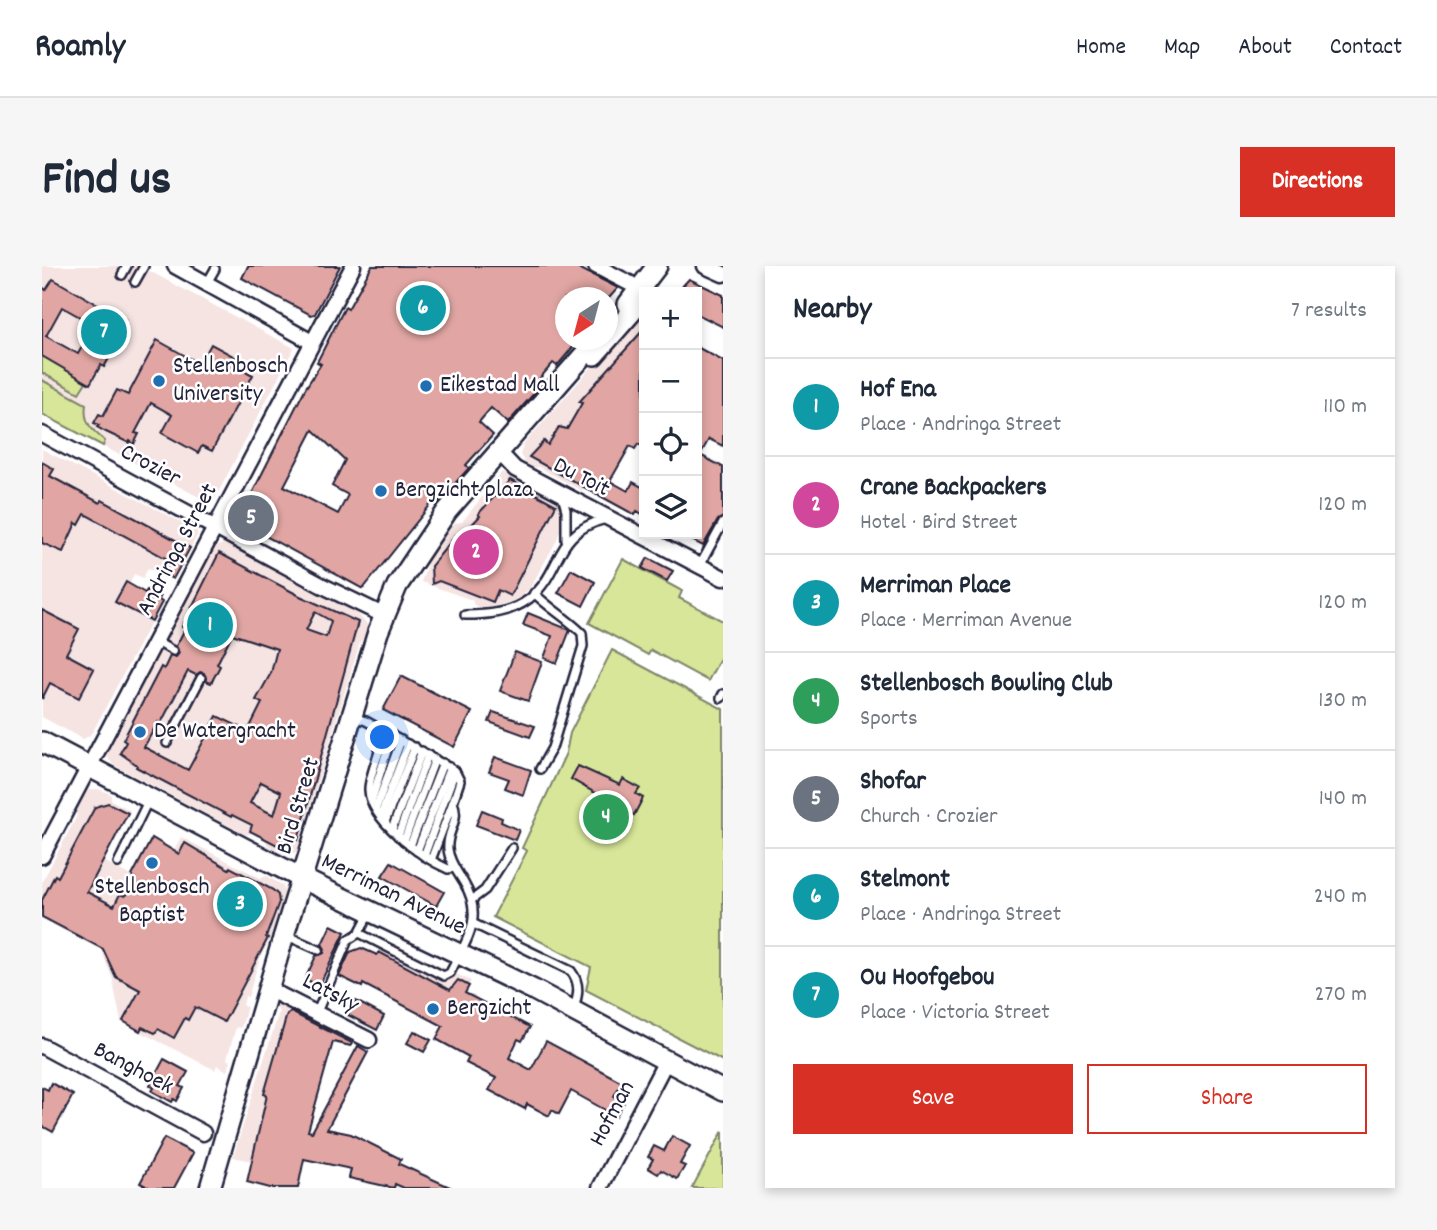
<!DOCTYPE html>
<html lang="en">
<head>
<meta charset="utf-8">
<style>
	:root { --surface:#fff; --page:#f6f6f7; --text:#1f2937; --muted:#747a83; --line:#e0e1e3; --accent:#d93025 }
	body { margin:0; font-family:Dekko,sans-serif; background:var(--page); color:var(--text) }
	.controls { position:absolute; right:21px; top:21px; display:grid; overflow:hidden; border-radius:0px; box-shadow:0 4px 10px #0003 }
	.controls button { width:63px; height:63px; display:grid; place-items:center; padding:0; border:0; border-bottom:2px solid var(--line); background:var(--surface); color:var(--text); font:35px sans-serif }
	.compass { position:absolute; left:513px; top:21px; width:63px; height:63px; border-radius:50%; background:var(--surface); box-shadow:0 4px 10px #0003; rotate:216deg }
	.you { position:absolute; left:341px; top:472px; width:24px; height:24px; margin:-18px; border:5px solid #fff; border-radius:50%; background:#1a73e8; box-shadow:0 0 0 10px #1a73e833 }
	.badge { display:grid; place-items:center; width:46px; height:46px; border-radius:50%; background:var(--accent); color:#fff; font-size:23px; font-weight:700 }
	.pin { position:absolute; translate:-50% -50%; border:4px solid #fff; box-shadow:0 2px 7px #0006 }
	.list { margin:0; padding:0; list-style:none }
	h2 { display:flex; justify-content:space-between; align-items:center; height:91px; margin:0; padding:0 28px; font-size:30px }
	h2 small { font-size:23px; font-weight:400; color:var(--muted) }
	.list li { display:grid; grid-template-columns:46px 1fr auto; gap:21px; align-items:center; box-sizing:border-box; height:98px; padding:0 28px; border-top:2px solid var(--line) }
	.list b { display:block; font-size:26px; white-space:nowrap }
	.list p { margin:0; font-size:23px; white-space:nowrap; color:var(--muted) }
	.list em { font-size:23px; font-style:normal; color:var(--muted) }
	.actions { display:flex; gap:14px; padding:21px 28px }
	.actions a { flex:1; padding:16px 0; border:2px solid var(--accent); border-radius:0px; text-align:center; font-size:24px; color:var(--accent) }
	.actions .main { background:var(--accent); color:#fff }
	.icon { flex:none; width:38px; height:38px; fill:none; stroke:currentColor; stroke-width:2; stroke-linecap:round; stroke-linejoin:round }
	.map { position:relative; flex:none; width:681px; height:922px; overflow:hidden; border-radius:0px }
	header { display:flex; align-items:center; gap:42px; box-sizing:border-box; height:98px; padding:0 35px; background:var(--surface); border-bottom:2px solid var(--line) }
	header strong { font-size:33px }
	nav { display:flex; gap:38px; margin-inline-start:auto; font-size:24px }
	.intro { display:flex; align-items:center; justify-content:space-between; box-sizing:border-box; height:168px; padding:0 42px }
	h1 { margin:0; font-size:49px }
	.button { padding:18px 32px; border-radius:0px; background:var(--accent); color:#fff; font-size:24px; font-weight:700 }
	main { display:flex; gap:42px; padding:0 42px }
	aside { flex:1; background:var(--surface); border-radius:0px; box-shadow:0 4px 10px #0003 }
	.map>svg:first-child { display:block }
	.built { fill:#f6e4e3 }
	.green { fill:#d8e699; stroke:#7d846a; stroke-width:2 }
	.building { fill:#e1a6a3; stroke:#22223b; stroke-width:2; fill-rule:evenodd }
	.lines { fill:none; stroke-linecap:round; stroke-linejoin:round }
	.lane-casing { stroke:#22223b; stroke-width:12 }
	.street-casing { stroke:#22223b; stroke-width:19 }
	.secondary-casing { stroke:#22223b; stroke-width:24 }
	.lane { stroke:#fff; stroke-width:7 }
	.street { stroke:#fff; stroke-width:14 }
	.secondary { stroke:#fff; stroke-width:19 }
	.poi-dot { fill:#1f6fb2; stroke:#fff; stroke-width:2.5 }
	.labels { text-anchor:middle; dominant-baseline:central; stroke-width:5; stroke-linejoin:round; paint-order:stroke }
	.poi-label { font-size:24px; fill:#22223b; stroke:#fff; text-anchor:start }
	.street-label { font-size:24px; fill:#22223b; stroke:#fff }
</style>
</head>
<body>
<header>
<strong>Roamly</strong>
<nav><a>Home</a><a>Map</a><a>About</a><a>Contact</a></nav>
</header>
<div class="intro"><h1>Find us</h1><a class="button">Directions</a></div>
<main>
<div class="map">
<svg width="681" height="922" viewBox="0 0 681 922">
	<rect width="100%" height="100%" fill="#fff"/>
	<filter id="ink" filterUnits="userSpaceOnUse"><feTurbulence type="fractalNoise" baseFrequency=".0143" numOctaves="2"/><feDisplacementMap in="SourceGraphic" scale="14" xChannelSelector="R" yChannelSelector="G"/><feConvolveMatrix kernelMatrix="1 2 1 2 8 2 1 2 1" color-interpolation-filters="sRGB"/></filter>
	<g filter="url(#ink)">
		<g class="built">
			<polygon points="0,0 98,0 252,82 170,238 0,148"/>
			<polygon points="602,42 602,63 552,120 588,137 540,225 496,201 492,202 484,198 478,189 481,179"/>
			<polygon points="0,183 154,264 156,268 131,315 106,302 101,312 92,308 88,317 83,314 72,336 109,356 51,465 47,470 41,473 0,451"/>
			<polygon points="460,206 516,233 520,259 514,276 488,322 477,332 468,336 443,343 432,339 430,334 379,316 385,299 382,295 387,287 413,257 420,256"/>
			<polygon points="182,277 315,347 325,358 325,367 318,376 260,568 263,574 257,585 249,588 240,587 225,579 224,574 210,567 204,569 72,499 66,493 64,485 170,283"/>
			<polygon points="56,523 69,528 69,534 88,544 62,595 92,612 83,630 104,639 139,571 218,612 225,610 241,620 244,633 237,655 218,692 206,731 203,730 201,740 205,741 199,762 194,761 185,793 189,796 185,805 175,799 173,804 79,756 70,711 59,684 0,653 0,616 35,550 33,543 39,532 47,524"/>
			<polygon points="342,673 429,715 404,762 321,718"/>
			<polygon points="236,734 254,743 245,748 222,828 230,832 224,834 210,895 191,891 237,746 234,739"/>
		</g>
		<g class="green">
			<polygon points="0,90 44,116 37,127 0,107"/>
			<path d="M0 114 44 138C41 157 50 164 63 175L61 180 0 148Z"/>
			<polygon points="581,293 640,325 637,332 681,355 681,387 666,415 609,384 606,389 547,357"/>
			<polygon points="570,384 681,443 681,795 544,724 549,701 451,651 485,585 480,582 524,487 528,467"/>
			<polygon points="681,865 681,922 650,922"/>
		</g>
		<g class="building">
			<polygon points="206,0 298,0 273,48 269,49 200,12"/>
			<path d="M330 0H533L576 22 567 32H523V74H537L515 100 511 97 498 112 502 116 466 157 449 142 437 156 451 169 424 199 427 202 396 236 393 233 321 323 196 255 263 123 279 98 275 96 303 41 306 43ZM271 164 303 194 290 220 306 229 296 248 242 220Z"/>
			<path d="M11 13 83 54 76 68 80 70 62 101 59 99 48 118 0 90V21L4 24ZM20 41 52 59 36 88 4 70Z"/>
			<polygon points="647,13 681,29 681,61 655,48 655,26 635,26"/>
			<polygon points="602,63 602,181 596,178 593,183 588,180 568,215 586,225 591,216 602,222 602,249 595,245 593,249 487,191 502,175 506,179 517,161 525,163 540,137 537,136"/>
			<polygon points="115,74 158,98 169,78 204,97 201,104 211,109 170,185 160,180 156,187 120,167 130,149 109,137 93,167 97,168 92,178 88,175 87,177 64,166 55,161 57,159 52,157 57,148 61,150 75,124 86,129"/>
			<polygon points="655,81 681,95 681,180 667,173 658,189 681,201 681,251 676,254 661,280 638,268 655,268"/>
			<polygon points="0,196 12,203 8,210 58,237 60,234 148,282 131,313 119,307 127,294 43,248 37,259 34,257 21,286 0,277"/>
			<polygon points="468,214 514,239 468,330 456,324 451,336 397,315 390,318 389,300 414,269 419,270 438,250 436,248"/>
			<path d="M177 287 258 330 316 356 256 574 239 581 208 565 210 559 190 549 189 551 94 501 95 499 78 487 84 476 81 474 119 401 122 403 128 390 134 391 137 387 134 380 143 363 140 361ZM273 346 289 355 284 371 264 364ZM190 368 235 383 229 407 214 434 220 437 206 465 175 450 146 504 102 481 116 456 119 457 146 405 154 409 158 406 162 407 164 415 169 417 178 400 175 398ZM219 516 239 526 232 549 208 537Z"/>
			<polygon points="606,292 631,305 625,315 600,302"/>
			<polygon points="529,303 553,316 541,340 516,327"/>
			<polygon points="84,316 103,327 105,324 118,331 117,334 120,336 110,355 73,336"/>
			<polygon points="0,344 37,363 24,388 52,403 37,432 8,417 0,433"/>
			<polygon points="486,347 528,364 515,397 502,392 510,370 481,359"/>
			<polygon points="473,386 500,396 486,435 458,425"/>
			<polygon points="359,410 430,446 412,481 341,444"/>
			<polygon points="451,446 493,460 488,471 447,456"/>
			<polygon points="453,491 489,504 481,529 463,522 467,513 447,506"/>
			<polygon points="536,500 578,519 581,513 598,522 594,528 601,532 592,549 529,513"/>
			<polygon points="66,537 86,547 45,626 72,640 78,628 83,630 93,612 90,610 110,572 137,588 143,577 187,603 188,601 231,624 236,629 237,636 224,671 226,672 182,756 153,741 146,754 143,752 132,772 116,763 113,767 100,761 98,765 81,755 98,724 74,711 61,683 0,651 0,634 13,609 16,611 53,541"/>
			<polygon points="440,544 460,552 459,556 477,564 473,574 434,559"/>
			<polygon points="349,596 402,626 394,640 340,610"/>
			<polygon points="289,659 303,666 277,720 263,713 274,690 282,687 283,683 280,678"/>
			<polygon points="319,682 335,689 337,686 408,724 416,714 427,720 423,727 488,761 480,775 476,773 467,792 489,804 504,775 580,816 572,830 582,836 574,850 529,825 517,848 510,844 507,850 485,838 483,843 447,824 454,812 424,797 427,791 394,773 401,760 321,718 320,721 297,710 308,686"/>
			<polygon points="314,735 342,750 335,764 306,749"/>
			<polygon points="249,746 310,777 309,780 291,776 266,865 270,866 316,780 326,786 285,863 309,868 359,893 357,898 410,922 362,922 353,918 352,922 307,912 309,903 262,893 256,922 228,922 205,916 225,829 222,828 245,748"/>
			<polygon points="372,765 389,774 382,786 365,777"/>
			<polygon points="122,793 146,806 138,820 142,822 135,835 132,833 130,836 110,825 112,822 108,819"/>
			<polygon points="9,817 31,829 11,866 0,860 0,821 6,824"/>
			<polygon points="630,870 648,880 638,898 643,900 635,913 619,904 616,908 606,902 611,893 606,891 612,880 622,885"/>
			<polygon points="122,872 151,887 132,922 108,922 98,917"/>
		</g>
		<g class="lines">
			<g class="lane-casing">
				<g id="lane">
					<polyline points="80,9 85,0"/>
					<polyline points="93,16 102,0"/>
					<polyline points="165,17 173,3"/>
					<polyline points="520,230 524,244 524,274"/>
					<polyline points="658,299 681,257"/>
					<path d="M492 327C507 342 525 352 540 367L541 380 510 482 498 503"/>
					<path d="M423 349C445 349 469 347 487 333 522 305 510 266 564 253"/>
					<polyline points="113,375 131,385"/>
					<polyline points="679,432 681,428"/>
					<path d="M311 451 324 455 413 505 418 515 411 536C419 555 404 565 406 583 407 595 416 607 422 617 443 652 424 675 408 707L402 710 317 667"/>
					<path d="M344 466C340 479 326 512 327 524 328 555 381 592 406 603L413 602"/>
					<polyline points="125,477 159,412"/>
					<polyline points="330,533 350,469"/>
					<polyline points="334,542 359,474"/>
					<polyline points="339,549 366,478"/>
					<polyline points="343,556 373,481"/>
					<polyline points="350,563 380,485"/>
					<polyline points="356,570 386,489"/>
					<polyline points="362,575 393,493"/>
					<polyline points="368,580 401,497"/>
					<polyline points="375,585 408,501"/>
					<polyline points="382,590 413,505"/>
					<polyline points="389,594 411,536"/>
					<polyline points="76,597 107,533"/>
					<polyline points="431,633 443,624 470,582"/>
					<path d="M432 658 529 705C539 718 536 729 532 744"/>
					<polyline points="243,669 277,684"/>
					<polyline points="275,746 306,674 317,667 328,646"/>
				</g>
			</g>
			<g class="street-casing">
				<g id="street">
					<polyline points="133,0 270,76"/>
					<polyline points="554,0 589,18"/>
					<polyline points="663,0 681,8"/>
					<polyline points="0,168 279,319 343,350"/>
					<polyline points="456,185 473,203 681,312"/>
					<polyline points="0,590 311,0"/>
					<polyline points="226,723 327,774"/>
					<polyline points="0,780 161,867"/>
					<polyline points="558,922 624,795"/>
				</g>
			</g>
			<g class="secondary-casing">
				<g id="secondary">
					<polyline points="586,38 615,0"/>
					<polyline points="552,89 602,32"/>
					<polyline points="0,476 261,613 492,724 681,825"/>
					<polyline points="168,922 242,669 336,366 355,320 405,245 555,74"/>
				</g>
			</g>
			<use href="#lane" class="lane"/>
			<use href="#street" class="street"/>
			<use href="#secondary" class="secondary"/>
		</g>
	</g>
	<g class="poi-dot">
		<circle cx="117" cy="115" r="7"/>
		<circle cx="384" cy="120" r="7"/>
		<circle cx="339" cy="225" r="7"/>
		<circle cx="98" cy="466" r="7"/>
		<circle cx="110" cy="597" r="7"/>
		<circle cx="391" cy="743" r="7"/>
	</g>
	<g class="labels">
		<g class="poi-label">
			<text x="131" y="101">Stellenbosch<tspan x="131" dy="28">University</tspan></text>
			<text x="398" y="120">Eikestad Mall</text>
			<text x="353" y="225">Bergzicht plaza</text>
			<text x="112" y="466">De Watergracht</text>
			<text x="110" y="622" text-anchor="middle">Stellenbosch<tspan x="110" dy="28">Baptist</tspan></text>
			<text x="405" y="743">Bergzicht</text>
		</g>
		<g class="street-label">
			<text transform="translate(108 200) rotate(28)">Crozier</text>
			<text transform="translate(539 212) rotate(27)">Du Toit</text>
			<text transform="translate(136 284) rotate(-62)">Andringa Street</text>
			<text transform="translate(257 540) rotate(-73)">Bird Street</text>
			<text transform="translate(351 629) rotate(26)">Merriman Avenue</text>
			<text transform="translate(288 728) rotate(28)">Latsky</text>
			<text transform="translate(91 803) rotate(28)">Banghoek</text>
			<text transform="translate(571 848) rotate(-62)">Hofman</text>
		</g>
	</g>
</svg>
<div class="controls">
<button>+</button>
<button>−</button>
<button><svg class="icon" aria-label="locate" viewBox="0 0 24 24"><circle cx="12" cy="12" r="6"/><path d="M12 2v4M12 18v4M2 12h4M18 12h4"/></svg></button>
<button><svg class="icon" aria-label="layers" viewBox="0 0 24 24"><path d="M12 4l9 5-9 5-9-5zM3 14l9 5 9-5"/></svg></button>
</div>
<svg class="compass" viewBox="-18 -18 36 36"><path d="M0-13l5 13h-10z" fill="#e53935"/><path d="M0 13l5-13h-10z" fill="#747a83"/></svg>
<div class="you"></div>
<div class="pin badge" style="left:168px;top:359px;background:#0f9aa8">1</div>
<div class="pin badge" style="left:434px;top:286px;background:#d1479c">2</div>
<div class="pin badge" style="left:198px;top:638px;background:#0f9aa8">3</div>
<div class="pin badge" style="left:564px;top:551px;background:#2e9e5b">4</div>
<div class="pin badge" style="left:209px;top:252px;background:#6b7280">5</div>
<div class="pin badge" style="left:381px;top:42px;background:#0f9aa8">6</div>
<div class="pin badge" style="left:62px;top:66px;background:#0f9aa8">7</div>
</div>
<aside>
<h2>Nearby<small>7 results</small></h2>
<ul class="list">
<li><span class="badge" style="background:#0f9aa8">1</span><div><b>Hof Ena</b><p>Place · Andringa Street</p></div><em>110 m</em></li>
<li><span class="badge" style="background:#d1479c">2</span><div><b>Crane Backpackers</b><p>Hotel · Bird Street</p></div><em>120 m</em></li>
<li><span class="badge" style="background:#0f9aa8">3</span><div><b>Merriman Place</b><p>Place · Merriman Avenue</p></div><em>120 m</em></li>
<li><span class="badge" style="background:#2e9e5b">4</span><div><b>Stellenbosch Bowling Club</b><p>Sports</p></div><em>130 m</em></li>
<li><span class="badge" style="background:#6b7280">5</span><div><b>Shofar</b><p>Church · Crozier</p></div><em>140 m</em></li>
<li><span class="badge" style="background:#0f9aa8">6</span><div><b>Stelmont</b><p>Place · Andringa Street</p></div><em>240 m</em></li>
<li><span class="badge" style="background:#0f9aa8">7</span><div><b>Ou Hoofgebou</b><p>Place · Victoria Street</p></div><em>270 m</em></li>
</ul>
<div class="actions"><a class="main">Save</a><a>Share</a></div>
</aside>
</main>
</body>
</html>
